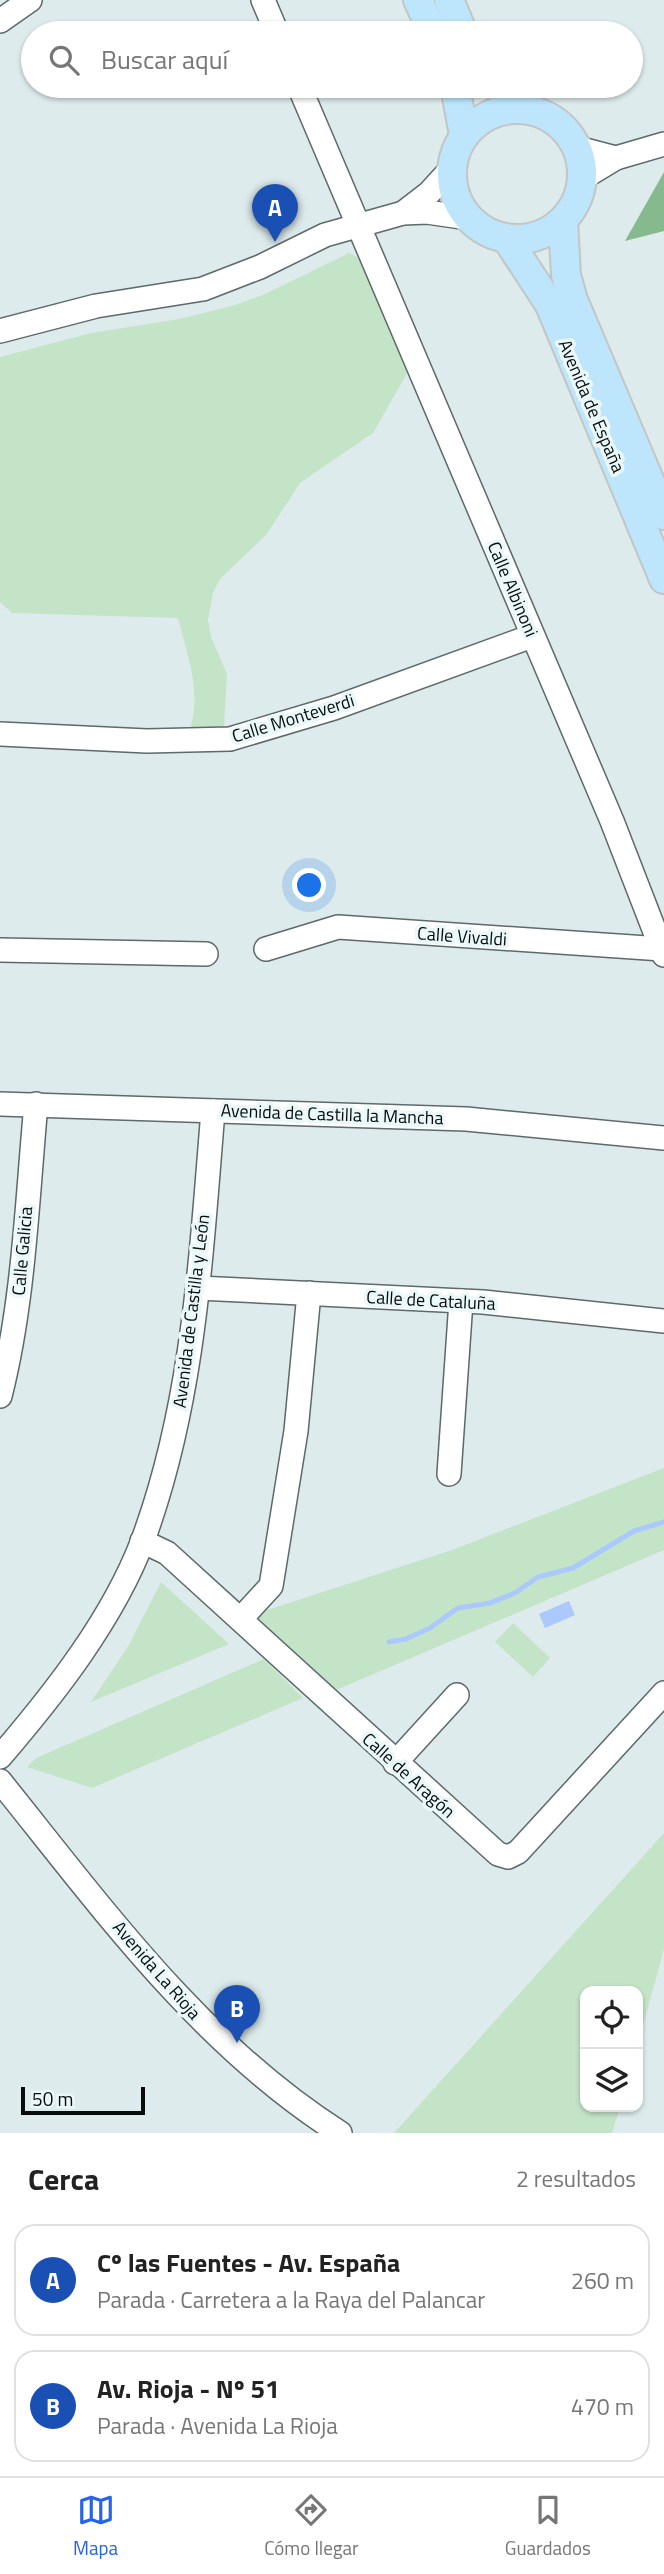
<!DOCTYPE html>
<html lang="es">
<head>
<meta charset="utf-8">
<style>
	:root { --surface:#fff; --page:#f6f6f6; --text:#222; --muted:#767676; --line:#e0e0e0; --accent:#2563eb }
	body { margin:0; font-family:"Titillium Web",sans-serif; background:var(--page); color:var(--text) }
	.controls { position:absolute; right:21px; bottom:21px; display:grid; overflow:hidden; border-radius:14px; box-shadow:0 2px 5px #0004 }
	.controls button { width:63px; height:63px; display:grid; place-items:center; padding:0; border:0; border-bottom:2px solid var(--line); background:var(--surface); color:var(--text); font:35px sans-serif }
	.scale { position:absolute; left:21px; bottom:18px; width:124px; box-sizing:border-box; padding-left:7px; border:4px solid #080c0d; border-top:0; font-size:19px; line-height:24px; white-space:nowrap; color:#080c0d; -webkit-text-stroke:5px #eaf8f9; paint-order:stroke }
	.you { position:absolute; left:310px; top:886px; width:24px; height:24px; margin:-18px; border:5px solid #fff; border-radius:50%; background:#1a73e8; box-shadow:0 0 0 10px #1a73e833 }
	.badge { display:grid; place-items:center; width:46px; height:46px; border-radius:50%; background:var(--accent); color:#fff; font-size:23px; font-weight:700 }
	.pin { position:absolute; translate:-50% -58px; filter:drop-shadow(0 2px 4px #0008) }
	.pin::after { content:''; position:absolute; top:37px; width:24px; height:21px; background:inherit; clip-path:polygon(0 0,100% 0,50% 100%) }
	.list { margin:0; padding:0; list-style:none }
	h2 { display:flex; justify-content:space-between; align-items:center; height:91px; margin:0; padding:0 28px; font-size:30px }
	h2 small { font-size:23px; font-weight:400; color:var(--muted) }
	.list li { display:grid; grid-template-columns:46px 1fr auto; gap:21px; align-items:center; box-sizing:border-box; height:112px; margin:0 14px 14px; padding:0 14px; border:2px solid var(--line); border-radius:21px }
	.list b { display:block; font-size:26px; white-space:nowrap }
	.list p { margin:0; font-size:23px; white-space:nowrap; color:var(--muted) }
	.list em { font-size:23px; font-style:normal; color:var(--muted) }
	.icon { flex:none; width:38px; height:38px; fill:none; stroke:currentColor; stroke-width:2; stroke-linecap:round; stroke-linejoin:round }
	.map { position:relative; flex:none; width:664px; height:2133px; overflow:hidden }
	.search { position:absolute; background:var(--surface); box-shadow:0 2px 5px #0004; left:21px; right:21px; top:21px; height:77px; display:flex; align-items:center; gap:18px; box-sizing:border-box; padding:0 24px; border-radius:38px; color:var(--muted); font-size:26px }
	.sheet { height:343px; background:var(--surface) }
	nav { display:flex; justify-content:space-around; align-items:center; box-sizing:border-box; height:98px; border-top:2px solid var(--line); background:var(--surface); font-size:19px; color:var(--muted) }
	nav a { display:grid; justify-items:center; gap:4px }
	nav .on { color:var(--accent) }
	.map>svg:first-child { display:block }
	.green { fill:#c4e4c8 }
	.forest { fill:#87b98e }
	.water { fill:#abc9fd }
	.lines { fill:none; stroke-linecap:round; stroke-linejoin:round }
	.stream { stroke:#abc9fd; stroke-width:5 }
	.minor-casing { stroke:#5d696a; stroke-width:26 }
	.major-casing { stroke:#c4c5c5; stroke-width:32 }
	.minor { stroke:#fff; stroke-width:23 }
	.major { stroke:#bde5fb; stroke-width:28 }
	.labels { text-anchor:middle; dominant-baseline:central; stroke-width:7; stroke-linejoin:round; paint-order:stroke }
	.street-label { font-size:18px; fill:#080c0d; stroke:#eaf8f9 }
</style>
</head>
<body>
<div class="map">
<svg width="664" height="2133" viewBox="0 0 664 2133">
	<rect width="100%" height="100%" fill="#ddebec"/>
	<g class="green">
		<path d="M349 253 362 259 409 370 373 433 300 483 266 535 220 579 213 593 208 620 211 637 227 674 224 726 190 729C202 691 187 655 178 618L12 613 0 602V357L91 333 179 319 235 305 265 294Z"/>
		<polygon points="664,1468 664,1550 334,1691 252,1615 452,1550"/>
		<polygon points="161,1582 229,1644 91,1702 129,1645"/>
		<polygon points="513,1623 550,1658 533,1677 495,1642"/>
		<polygon points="264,1659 303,1698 92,1788 27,1767 36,1758"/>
		<polygon points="664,1833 664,1949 638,2044 638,1991 585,1991 585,2107 620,2107 612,2133 394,2133"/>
	</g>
	<polygon class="forest" points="664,172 664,231 625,241"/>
	<polygon class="water" points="569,1601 575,1615 545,1628 539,1614"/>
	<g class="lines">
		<polyline class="stream" points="389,1642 406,1639 430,1628 458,1608 490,1603 515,1593 538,1577 573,1568 634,1531 664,1522"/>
		<g class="minor-casing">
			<g id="minor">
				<polyline points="263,0 277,33"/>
				<polyline points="0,21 30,0"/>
				<polyline points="299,86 612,821 664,955"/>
				<polyline points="578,148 616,158"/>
				<polyline points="583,178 616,158 664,144"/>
				<polyline points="403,213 429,193 451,169"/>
				<polyline points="0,331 96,306 203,289 260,267 325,235 403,213 427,212 468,218"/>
				<polyline points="0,734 147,741 230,739 334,708 532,636"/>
				<polyline points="266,949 338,927 662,949"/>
				<polyline points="0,950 206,954"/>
				<polyline points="0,1104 466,1119 664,1138"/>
				<polyline points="198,1288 483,1302 664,1321"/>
				<path d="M0 1396C24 1301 27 1201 36 1104"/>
				<polyline points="449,1474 461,1301"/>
				<polyline points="142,1541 167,1553 498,1854 508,1857 518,1852 664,1693"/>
				<polyline points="248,1611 271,1586 296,1431 309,1293"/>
				<path d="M0 1757C55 1693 113 1619 143 1540 194 1402 201 1255 213 1111"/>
				<polyline points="395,1763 457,1695"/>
				<path d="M0 1781C102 1908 201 2045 340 2133"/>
			</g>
		</g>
		<g class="major-casing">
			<g id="major">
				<polyline points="418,0 433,33"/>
				<polyline points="449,0 463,33"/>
				<polyline points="455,86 464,135"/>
				<polyline points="497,86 520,108"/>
				<circle cx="517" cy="174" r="65"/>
				<polyline points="563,221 566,275 573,300 664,515"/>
				<polyline points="507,239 550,305 664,579"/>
			</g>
		</g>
		<use href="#minor" class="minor"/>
		<use href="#major" class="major"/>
	</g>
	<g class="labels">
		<g class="street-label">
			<text transform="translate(592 406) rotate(67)">Avenida de España</text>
			<text transform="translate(513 589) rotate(67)">Calle Albinoni</text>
			<text transform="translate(293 718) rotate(-17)">Calle Monteverdi</text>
			<text transform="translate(462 936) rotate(4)">Calle Vivaldi</text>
			<text transform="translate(332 1114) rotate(2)">Avenida de Castilla la Mancha</text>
			<text transform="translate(22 1251) rotate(-85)">Calle Galicia</text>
			<text transform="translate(431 1300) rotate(3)">Calle de Cataluña</text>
			<text transform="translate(191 1311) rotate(-83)">Avenida de Castilla y León</text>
			<text transform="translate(409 1775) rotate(42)">Calle de Aragón</text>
			<text transform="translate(157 1970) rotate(49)">Avenida La Rioja</text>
		</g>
	</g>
</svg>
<div class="controls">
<button><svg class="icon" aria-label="locate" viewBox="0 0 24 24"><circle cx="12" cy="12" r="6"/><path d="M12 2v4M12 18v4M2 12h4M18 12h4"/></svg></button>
<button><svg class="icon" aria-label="layers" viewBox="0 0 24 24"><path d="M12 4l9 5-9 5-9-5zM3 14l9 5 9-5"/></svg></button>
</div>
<div class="scale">50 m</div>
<div class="you"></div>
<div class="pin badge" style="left:275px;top:242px;background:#1a4fb4">A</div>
<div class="pin badge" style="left:237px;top:2043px;background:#1a4fb4">B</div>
<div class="search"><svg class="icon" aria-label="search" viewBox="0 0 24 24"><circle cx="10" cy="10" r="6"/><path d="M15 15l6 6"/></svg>Buscar aquí</div>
</div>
<section class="sheet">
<h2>Cerca<small>2 resultados</small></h2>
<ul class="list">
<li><span class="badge" style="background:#1a4fb4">A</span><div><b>Cº las Fuentes - Av. España</b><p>Parada · Carretera a la Raya del Palancar</p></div><em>260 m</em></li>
<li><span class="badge" style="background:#1a4fb4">B</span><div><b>Av. Rioja - Nº 51</b><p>Parada · Avenida La Rioja</p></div><em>470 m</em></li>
</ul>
</section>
<nav>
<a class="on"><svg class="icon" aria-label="map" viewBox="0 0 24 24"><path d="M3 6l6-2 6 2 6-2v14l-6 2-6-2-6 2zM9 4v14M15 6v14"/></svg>Mapa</a>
<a><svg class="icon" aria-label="directions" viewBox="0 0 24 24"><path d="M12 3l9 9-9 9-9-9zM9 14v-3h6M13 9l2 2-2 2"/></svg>Cómo llegar</a>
<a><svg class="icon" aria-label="saved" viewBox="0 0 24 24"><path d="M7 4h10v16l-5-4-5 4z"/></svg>Guardados</a>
</nav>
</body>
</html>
